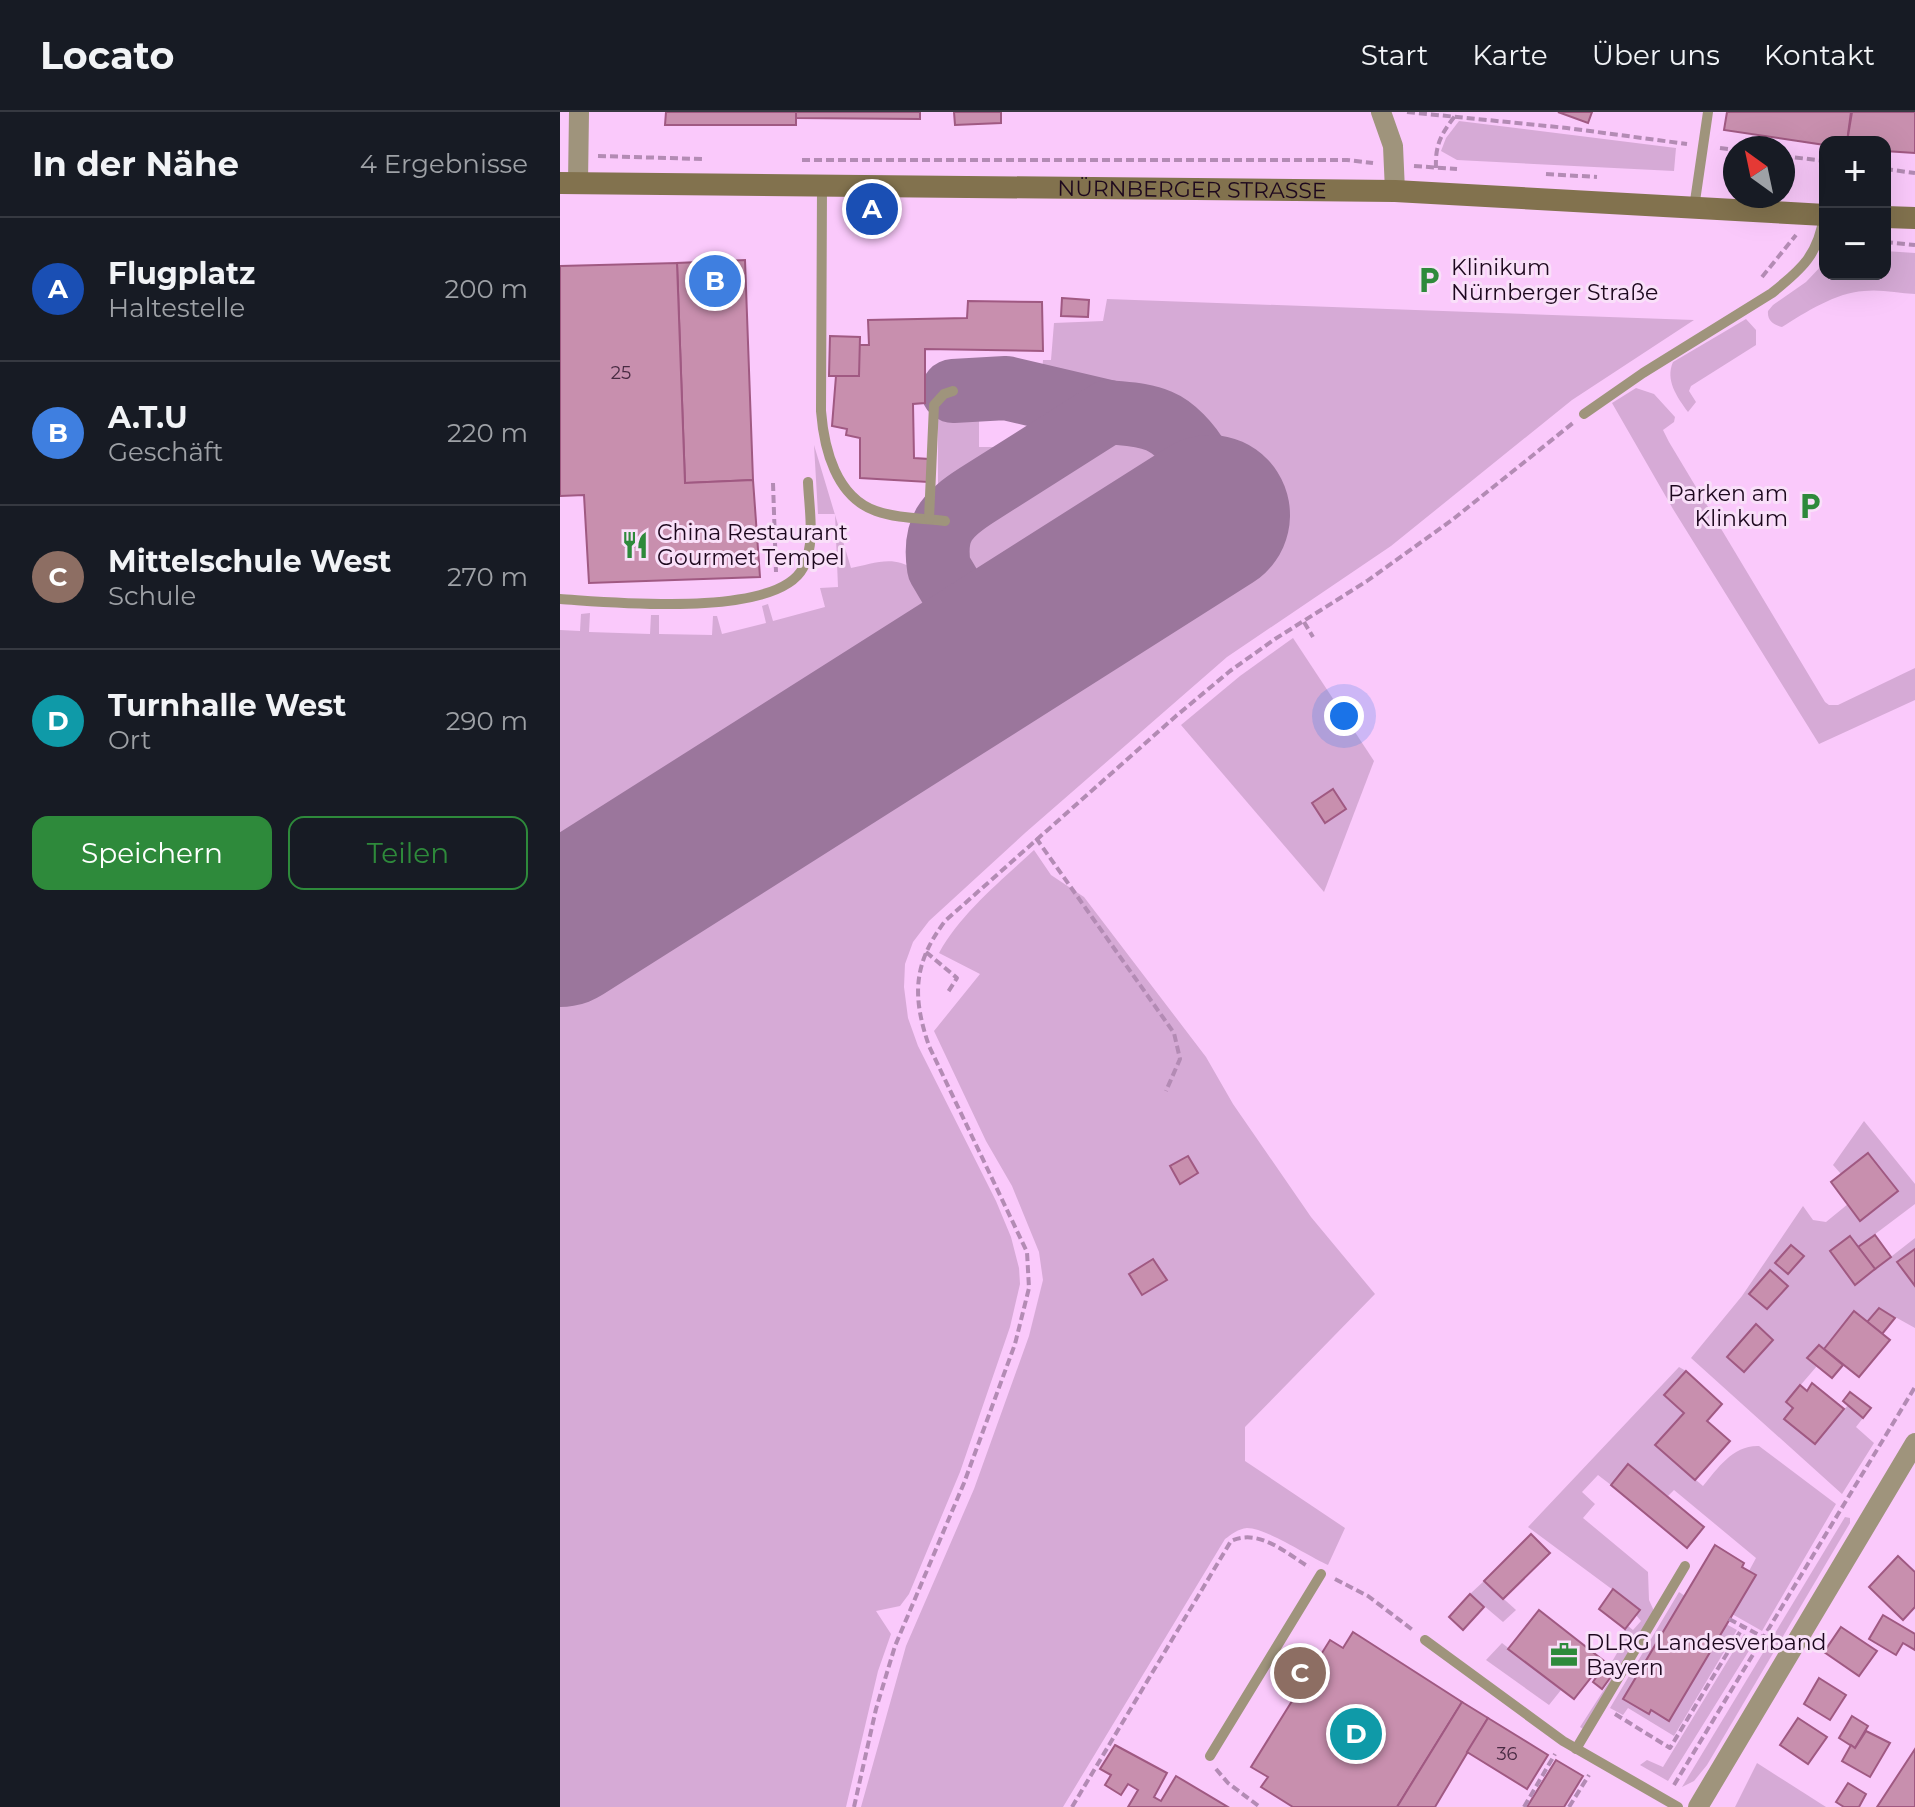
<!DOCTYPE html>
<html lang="de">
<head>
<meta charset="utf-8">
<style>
	:root { --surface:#171b24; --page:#242831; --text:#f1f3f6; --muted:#9ea1a6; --line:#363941; --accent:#2e8a3b }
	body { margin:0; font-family:Montserrat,sans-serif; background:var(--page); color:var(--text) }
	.controls { position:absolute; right:24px; top:24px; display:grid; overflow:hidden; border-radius:16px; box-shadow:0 8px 32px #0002 }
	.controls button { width:72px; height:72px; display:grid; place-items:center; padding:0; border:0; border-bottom:2px solid var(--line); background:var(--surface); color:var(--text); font:40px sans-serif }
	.compass { position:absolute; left:1163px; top:24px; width:72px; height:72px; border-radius:50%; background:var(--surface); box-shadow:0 8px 32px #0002; rotate:327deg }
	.you { position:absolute; left:784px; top:604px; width:28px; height:28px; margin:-20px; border:6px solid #fff; border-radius:50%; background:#1a73e8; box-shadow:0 0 0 12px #1a73e833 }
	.badge { display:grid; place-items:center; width:52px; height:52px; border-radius:50%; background:var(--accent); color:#fff; font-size:26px; font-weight:700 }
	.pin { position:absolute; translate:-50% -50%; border:4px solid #fff; box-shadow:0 2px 8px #0006 }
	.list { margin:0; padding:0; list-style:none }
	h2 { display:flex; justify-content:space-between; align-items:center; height:104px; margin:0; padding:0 32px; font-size:34px }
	h2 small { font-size:26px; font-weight:400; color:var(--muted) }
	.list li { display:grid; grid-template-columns:52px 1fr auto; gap:24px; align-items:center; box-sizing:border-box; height:144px; padding:0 32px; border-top:2px solid var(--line) }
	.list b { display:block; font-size:30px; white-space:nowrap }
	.list p { margin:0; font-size:26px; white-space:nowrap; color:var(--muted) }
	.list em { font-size:26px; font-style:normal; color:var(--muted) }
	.actions { display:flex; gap:16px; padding:24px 32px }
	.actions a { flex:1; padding:18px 0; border:2px solid var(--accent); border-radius:16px; text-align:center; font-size:28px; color:var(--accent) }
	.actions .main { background:var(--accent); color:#fff }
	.map { position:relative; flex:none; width:1355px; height:1695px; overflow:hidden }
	header { display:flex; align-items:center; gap:48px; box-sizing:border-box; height:112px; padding:0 40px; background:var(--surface); border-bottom:2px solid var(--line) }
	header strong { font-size:38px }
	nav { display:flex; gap:44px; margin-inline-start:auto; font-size:28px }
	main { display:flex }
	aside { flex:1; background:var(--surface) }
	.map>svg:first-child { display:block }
	.green { fill:#d6aad6 }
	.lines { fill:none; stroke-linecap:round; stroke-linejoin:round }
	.taxiway { stroke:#9b769c; stroke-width:64 }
	.runway { stroke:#9b769c; stroke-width:160 }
	.building { fill:#c88fae; stroke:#a05982; stroke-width:2 }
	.path { stroke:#b38bb4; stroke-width:4; stroke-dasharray:8 4; stroke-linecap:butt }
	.service { stroke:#9f947c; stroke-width:10 }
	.minor { stroke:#9f947c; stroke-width:20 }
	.secondary { stroke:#82724e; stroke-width:22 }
	.labels { text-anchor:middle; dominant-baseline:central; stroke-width:6; stroke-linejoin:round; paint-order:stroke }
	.number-label { font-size:18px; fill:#482a42 }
	.street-label { font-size:22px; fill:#1d081e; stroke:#f9e0f9 }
	.poi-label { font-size:22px; fill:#1d081e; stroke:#f9e0f9; text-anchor:start }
</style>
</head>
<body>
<header>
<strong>Locato</strong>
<nav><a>Start</a><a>Karte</a><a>Über uns</a><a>Kontakt</a></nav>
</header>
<main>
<aside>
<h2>In der Nähe<small>4 Ergebnisse</small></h2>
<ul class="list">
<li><span class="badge" style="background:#1a4fb4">A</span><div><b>Flugplatz</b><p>Haltestelle</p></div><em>200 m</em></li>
<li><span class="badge" style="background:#3f7fe0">B</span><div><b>A.T.U</b><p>Geschäft</p></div><em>220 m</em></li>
<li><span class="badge" style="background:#8d6e63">C</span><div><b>Mittelschule West</b><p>Schule</p></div><em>270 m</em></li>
<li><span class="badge" style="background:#0f9aa8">D</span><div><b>Turnhalle West</b><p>Ort</p></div><em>290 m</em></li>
</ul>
<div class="actions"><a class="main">Speichern</a><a>Teilen</a></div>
</aside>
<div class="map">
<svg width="1355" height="1695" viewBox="0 0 1355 1695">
	<rect width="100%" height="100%" fill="#fac9fb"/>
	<g class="green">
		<polygon points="899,9 1116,36 1114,59 897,48 881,39 886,26"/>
		<path d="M1325 139 1355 141V182C1338 181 1320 177 1304 179 1275 181 1246 200 1222 215 1214 213 1207 209 1208 199L1213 193 1246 170 1265 150V162H1325Z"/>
		<polygon points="547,187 1134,208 1012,288 831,434 667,545 465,721 369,809 353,830 345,852 344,875 348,906 358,934 436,1089 451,1125 459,1156 460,1172 450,1215 400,1360 349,1482 340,1494 316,1499 331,1522 318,1559 286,1695 0,1695 0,838 684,407 638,335 615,307 593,299 481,276 483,248 491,248 494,211 543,209"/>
		<path d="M1186 207 1196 218V233L1131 274 1129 279 1136 290 1128 300C1117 285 1105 268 1113 250Z"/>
		<polygon points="1076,276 1094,282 1115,305 1114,310 1103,318 1109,330 1265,590 1269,593 1278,593 1355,556 1355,588 1259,632 1113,397 1052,291"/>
		<polygon points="419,291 419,335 471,335 473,292 525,302 378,395 378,294"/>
		<path d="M559 310C576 311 593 315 608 324 621 333 646 369 638 384 633 396 619 403 609 410L462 500C448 507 438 511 423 507 411 495 403 481 396 466 373 410 440 379 478 354 503 338 529 317 559 310Z"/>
		<path d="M254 333 291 456C307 453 325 446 341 451 363 457 399 500 398 523 397 537 388 546 378 554L0 792V518L20 519 21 502 30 501 29 520 90 522 91 503H99V522L152 523 153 504H157L162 522 206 511 202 494 208 492 213 509 265 495 260 476 278 475 275 402H258Z"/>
		<polygon points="733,526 814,649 764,780 621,613 680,564"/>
		<path d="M474 738 491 763 524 785 646 945 673 992 751 1105 815 1182 685 1315V1349L785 1416 768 1453C748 1444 706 1416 687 1416 678 1417 672 1422 665 1427L503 1695H301L346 1534 414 1377 469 1224 483 1168 479 1140 452 1074 426 1029 374 919 420 862 379 841C402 800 440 770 474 738Z"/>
		<polygon points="1304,1009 1355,1072 1355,1092 1298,1135 1290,1124 1270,1139 1295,1173 1355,1126 1355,1216 1319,1196 1307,1210 1294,1200 1264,1237 1258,1233 1248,1246 1257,1254 1226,1290 1233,1296 1225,1307 1255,1332 1288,1293 1303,1306 1296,1315 1314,1331 1282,1382 1131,1246 1182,1184 1243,1094 1253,1108 1266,1110 1288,1092 1338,1079 1308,1041 1281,1062 1273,1053"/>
		<path d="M1119 1255 1126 1259 1104 1283 1124 1301 1095 1333 1143 1374C1158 1356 1173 1333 1199 1334L1276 1392 1202 1519 1172 1502 1195 1463 1189 1459 1196 1446 1114 1378 1108 1384 1068 1352 1051 1373 1038 1363 1022 1380 1035 1392 1023 1406 1088 1460 1089 1488 1094 1499 1023 1617 1020 1615 1056 1559 1050 1553 1060 1536 1058 1527 1068 1514 1073 1518 1081 1509 1076 1503 1080 1498 968 1415Z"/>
		<polygon points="1285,1405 1290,1406 1290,1411 1147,1653 1134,1669 1122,1675"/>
		<polygon points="924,1469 956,1498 943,1510 910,1482"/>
		<polygon points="1119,1480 1125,1484 1091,1598 1109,1609 1166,1512 1177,1518 1114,1624 1068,1596 1063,1603 1050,1596"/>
		<polygon points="1184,1522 1195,1529 1108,1669 1080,1653 1087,1648 1103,1655"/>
		<polygon points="942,1531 1001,1578 989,1593 926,1548"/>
		<polygon points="1197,1651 1266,1695 1175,1695"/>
	</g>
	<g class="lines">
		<g class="taxiway">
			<polyline points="393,279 446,276 548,300"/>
			<path d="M431 544 379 456C373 417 386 403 417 383L548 300C565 302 583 302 599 309 628 321 661 373 650 403"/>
		</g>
		<polyline class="runway" points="0,815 650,403"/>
	</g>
	<g class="building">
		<polygon points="106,0 236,0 236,13 105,13"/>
		<polygon points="236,0 360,0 360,7 236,6"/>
		<polygon points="394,0 441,0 441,11 395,13"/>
		<polygon points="998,0 1032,0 1028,11"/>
		<polygon points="1167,0 1291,0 1287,30 1265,30 1265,33 1164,18"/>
		<polygon points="1292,0 1355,0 1355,41 1325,39 1325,30 1287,30"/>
		<polygon points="185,148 193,368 125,371 117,151"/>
		<polygon points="117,151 125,371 193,368 200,465 29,471 24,383 0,384 0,154"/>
		<polygon points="502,186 529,188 528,205 501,204"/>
		<polygon points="408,189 482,190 483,239 365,237 365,291 353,292 354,346 369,347 368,370 300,366 300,326 286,323 287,317 272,314 276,264 299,264 299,233 309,233 308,208 407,206"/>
		<polygon points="270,224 300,225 299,264 269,264"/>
		<polygon points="773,677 786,697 765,711 752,691"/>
		<polygon points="1308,1041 1338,1079 1300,1109 1271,1070"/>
		<polygon points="628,1044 638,1061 620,1072 610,1054"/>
		<polygon points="1315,1123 1331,1145 1315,1157 1298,1135"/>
		<polygon points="1290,1124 1315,1157 1295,1173 1270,1139"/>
		<polygon points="1231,1133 1244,1144 1228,1162 1215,1151"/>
		<polygon points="1355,1137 1355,1174 1337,1150"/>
		<polygon points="593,1147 607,1168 582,1183 569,1162"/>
		<polygon points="1210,1158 1228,1174 1207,1197 1189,1182"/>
		<polygon points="1319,1196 1335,1206 1322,1222 1307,1210"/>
		<polygon points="1294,1199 1330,1228 1299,1265 1264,1237"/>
		<polygon points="1196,1212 1213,1228 1184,1260 1167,1245"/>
		<polygon points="1259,1233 1283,1253 1272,1266 1247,1246"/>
		<polygon points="1126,1259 1162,1292 1147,1309 1170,1329 1135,1368 1095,1333 1124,1301 1104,1283"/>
		<polygon points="1252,1271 1284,1297 1255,1332 1224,1307 1233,1296 1226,1290 1240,1273 1247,1279"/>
		<polygon points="1290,1280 1311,1296 1303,1306 1283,1289"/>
		<polygon points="1068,1352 1144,1415 1127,1436 1051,1373"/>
		<polygon points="971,1422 990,1441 943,1487 924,1469"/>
		<polygon points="1155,1433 1184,1451 1182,1455 1196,1463 1109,1609 1091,1598 1089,1602 1063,1587"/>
		<polygon points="1338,1444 1355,1460 1355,1495 1343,1508 1309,1475"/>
		<polygon points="1053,1477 1080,1498 1065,1517 1039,1497"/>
		<polygon points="910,1482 924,1495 903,1518 889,1505"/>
		<polygon points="979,1498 1044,1549 1014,1587 948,1537"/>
		<polygon points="1323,1503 1355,1522 1355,1538 1343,1531 1336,1543 1309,1527"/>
		<polygon points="1281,1515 1317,1539 1299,1564 1264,1540"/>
		<polygon points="793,1520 902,1590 837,1695 733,1695 701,1675 708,1665 691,1655 770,1528 783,1536"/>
		<polygon points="1045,1552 1055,1559 1042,1577 1033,1570"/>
		<polygon points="1259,1566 1286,1583 1270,1608 1244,1592"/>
		<polygon points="902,1590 928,1606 875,1695 837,1695"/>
		<polygon points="1292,1604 1308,1614 1295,1636 1279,1626"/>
		<polygon points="928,1606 988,1643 967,1677 907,1640"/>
		<polygon points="1238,1606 1267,1625 1248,1652 1220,1633"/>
		<polygon points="1306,1619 1330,1631 1310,1665 1282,1649 1291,1633 1295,1636"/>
		<polygon points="555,1633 607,1661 594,1685 601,1689 616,1664 668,1695 568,1695 578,1678 568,1672 561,1683 545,1673 551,1663 540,1657"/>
		<polygon points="1355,1637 1355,1695 1317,1695"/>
		<polygon points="996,1648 1023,1664 1004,1695 967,1695"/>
		<polygon points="1288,1671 1306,1682 1299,1695 1284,1695 1276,1690"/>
	</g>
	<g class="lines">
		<g class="path">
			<polyline points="847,0 1007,16 1127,32"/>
			<polyline points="1160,36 1175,38"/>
			<polyline points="38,44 142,47"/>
			<polyline points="1223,44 1265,49"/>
			<polyline points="242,48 787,48 813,51"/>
			<polyline points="854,54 897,57"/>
			<path d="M876 56C875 33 881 22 895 4"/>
			<polyline points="1325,57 1355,61"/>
			<polyline points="986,62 1037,65"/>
			<polyline points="1325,130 1355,133"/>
			<polyline points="1202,165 1236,123"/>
			<polyline points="213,371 216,460"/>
			<polyline points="744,510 753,525"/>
			<polyline points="476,726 614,921 620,947 606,979"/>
			<polyline points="366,840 397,866 388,880"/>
			<polyline points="775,1467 808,1484 854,1519"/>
			<polyline points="1169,1507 1203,1525"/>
			<polyline points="1055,1602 1110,1636 1183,1515"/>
			<polyline points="656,1657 668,1671 700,1695"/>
			<polyline points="1114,1673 1355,1275"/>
			<path d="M294 1695 316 1597 335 1534 404 1371 455 1232 469 1176 467 1140 369 934C352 884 353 852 385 809L616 604 670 559 715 527 807 469 892 408 1013 311"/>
			<path d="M512 1695 671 1429C699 1416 726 1441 749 1455"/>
			<polyline points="964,1695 995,1642"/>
			<polyline points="1009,1695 1029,1663"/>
		</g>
		<g class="service">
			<path d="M262 74 261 299C264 337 276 385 316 399 338 407 363 406 385 409"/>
			<polyline points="1134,96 1148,0"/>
			<path d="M1024 302 1083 261 1212 181C1242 157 1259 142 1264 103"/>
			<polyline points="369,407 374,293 384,282 393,279"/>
			<path d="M0 487C51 490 216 507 243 456 256 432 249 396 248 370"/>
			<polyline points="865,1528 1003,1629 1118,1695"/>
			<polyline points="1016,1637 1125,1454"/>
			<polyline points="650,1644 761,1462"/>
		</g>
		<g class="minor">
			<polyline points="821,0 833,34 835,79"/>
			<polyline points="18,71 19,0"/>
			<polyline points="1138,1695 1355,1331"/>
		</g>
		<g class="secondary">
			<path id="s1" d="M0 71 835 79 1265 103"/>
			<polyline points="1325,105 1355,106"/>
		</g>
	</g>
	<defs>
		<g id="parking-bare" transform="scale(2.16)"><path d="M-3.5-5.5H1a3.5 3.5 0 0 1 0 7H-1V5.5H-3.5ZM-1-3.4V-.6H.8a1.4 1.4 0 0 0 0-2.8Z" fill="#2e8a3b" stroke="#f9e0f9" stroke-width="2.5" paint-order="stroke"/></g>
		<g id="restaurant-bare" transform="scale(2.16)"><path d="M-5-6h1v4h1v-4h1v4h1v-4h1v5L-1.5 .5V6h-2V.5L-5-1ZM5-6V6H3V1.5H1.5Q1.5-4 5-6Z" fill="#2e8a3b" stroke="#f9e0f9" stroke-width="2.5" paint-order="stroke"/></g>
		<g id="office-bare" transform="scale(2.16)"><path d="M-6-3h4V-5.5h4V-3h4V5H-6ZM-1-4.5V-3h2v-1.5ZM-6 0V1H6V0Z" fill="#2e8a3b" stroke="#f9e0f9" stroke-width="2.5" paint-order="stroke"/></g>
	</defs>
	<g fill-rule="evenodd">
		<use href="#parking-bare" x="869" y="168"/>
		<use href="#parking-bare" x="1250" y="394"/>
		<use href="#restaurant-bare" x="75" y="433"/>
		<use href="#office-bare" x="1004" y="1543"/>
	</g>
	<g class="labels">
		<g class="number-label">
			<text x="61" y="261">25</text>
			<text x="947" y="1642">36</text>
		</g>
		<g class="street-label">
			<text stroke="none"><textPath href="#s1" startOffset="632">NÜRNBERGER STRASSE</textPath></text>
		</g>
		<g class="poi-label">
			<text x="891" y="155">Klinikum<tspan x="891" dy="25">Nürnberger Straße</tspan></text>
			<text x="1228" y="381" text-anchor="end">Parken am<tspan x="1228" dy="25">Klinkum</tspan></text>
			<text x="97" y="420">China Restaurant<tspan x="97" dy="25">Gourmet Tempel</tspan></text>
			<text x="1026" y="1530">DLRG Landesverband<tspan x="1026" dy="25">Bayern</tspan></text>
		</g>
	</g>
</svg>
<div class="controls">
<button>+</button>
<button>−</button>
</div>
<svg class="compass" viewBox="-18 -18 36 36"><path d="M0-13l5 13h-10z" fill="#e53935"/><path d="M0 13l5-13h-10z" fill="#9ea1a6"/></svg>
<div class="you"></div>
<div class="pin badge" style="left:312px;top:97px;background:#1a4fb4">A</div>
<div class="pin badge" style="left:155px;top:169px;background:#3f7fe0">B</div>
<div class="pin badge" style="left:740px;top:1561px;background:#8d6e63">C</div>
<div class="pin badge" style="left:796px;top:1622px;background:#0f9aa8">D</div>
</div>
</main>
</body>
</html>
